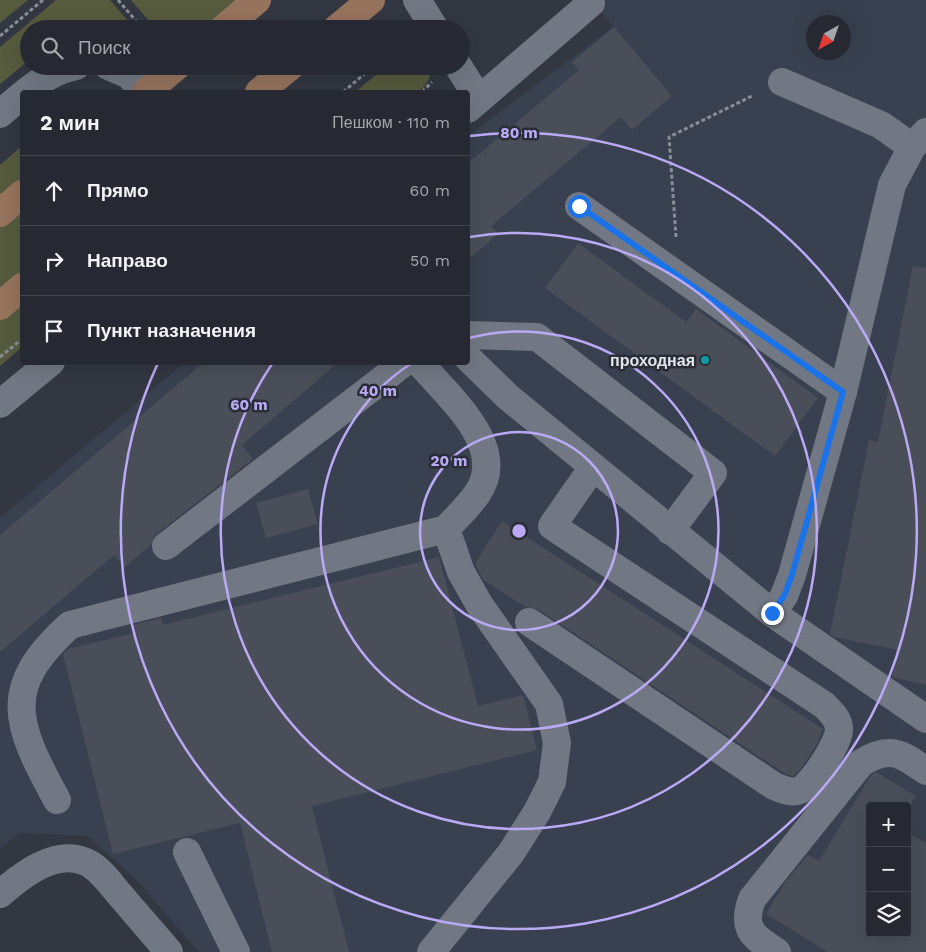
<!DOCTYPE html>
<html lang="ru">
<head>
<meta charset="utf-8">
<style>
	:root { --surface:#262931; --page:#32353d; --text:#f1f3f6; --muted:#a4a6ab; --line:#42454d }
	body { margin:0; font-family:"Work Sans",sans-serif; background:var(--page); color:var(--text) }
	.controls { position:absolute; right:15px; bottom:15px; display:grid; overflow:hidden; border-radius:5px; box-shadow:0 5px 20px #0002 }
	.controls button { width:45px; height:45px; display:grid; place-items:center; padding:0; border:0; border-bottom:1px solid var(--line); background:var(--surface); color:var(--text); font:25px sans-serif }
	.compass { position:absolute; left:806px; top:15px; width:45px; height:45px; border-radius:50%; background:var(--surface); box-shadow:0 5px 20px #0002; rotate:220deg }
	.stop { position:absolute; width:15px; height:15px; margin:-11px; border:4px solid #1a73e8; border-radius:50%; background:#fff }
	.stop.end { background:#1a73e8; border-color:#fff; box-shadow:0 1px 5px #0008 }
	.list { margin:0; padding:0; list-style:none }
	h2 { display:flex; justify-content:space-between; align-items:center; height:65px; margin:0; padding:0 20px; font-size:21px }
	h2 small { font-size:16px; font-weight:400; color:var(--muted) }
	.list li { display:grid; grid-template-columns:32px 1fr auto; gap:15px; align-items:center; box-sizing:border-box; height:70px; padding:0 20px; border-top:1px solid var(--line) }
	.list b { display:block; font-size:19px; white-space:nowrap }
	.list em { font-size:16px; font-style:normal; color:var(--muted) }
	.icon { flex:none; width:28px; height:28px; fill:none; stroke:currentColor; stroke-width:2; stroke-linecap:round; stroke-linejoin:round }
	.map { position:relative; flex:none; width:926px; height:952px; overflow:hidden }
	.search { position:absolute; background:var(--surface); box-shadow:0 5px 20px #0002; left:20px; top:20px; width:450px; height:55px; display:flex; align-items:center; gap:12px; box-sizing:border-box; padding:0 18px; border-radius:28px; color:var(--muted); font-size:19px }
	.panel { position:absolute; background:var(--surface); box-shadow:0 5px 20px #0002; left:20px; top:90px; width:450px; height:275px; border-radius:5px }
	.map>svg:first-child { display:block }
	.built { fill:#39404f; fill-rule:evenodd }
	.green { fill:#565b3e }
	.building { fill:#494e58 }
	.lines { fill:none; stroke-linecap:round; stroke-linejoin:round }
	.path { stroke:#898d95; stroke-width:3; stroke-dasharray:4 2.5; stroke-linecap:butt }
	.minor { stroke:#727883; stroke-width:28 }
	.major { stroke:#96735d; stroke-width:28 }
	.route { stroke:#1a73e8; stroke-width:6 }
	.ring { fill:none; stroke:#baaaf6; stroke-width:2.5 }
	.culture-dot { fill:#0f9aa8; stroke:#292d36; stroke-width:2 }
	.labels { text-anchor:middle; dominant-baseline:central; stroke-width:5; stroke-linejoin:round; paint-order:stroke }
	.poi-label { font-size:16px; font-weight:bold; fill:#e2e5eb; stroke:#292d36; text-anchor:end }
	.centre { fill:#baaaf6; stroke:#292d36; stroke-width:2.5 }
	.ring-label { font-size:15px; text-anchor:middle; font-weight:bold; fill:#baaaf6; stroke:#292d36; stroke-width:5; stroke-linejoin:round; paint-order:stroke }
</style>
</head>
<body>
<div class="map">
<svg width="926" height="952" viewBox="0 0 926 952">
	<rect width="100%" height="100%" fill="#323741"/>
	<path class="built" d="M608 0H926V952H199L134 877 87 836 19 833 0 849V518L184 363 468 362V136L613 27 598 8ZM814 22H844V52H814ZM870 806H907V933H870Z"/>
	<g class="green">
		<polygon points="0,0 28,0 0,23"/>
		<polygon points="56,0 110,0 135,29 29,29 29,60 0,84 0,47"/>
		<polygon points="131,0 247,0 212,29 156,29"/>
		<path d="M387 66H432C431 76 427 88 416 92 407 96 367 93 355 92Z"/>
		<polygon points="22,146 22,347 0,366 0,165"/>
	</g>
	<g class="building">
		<polygon points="614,27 672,96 632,130 621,117 491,226 498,234 468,260 468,163 579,70 572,62"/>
		<polygon points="578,243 686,322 696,309 818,398 775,456 545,288"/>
		<polygon points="913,266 926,268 926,685 892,677 898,650 834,637 830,634 869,440 878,442"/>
		<polygon points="204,362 339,362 242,445 253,459 156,534 151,545 125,567 114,555 0,652 0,535"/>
		<polygon points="308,489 318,524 266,538 256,503"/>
		<polygon points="502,521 823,729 817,744 800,770 793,776 784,773 538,609 526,607 483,580 475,563"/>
		<polygon points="439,557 478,706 523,695 537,750 312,806 349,952 272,952 240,823 113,854 63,654 68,649 134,633 132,625 161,618 163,625"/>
		<polygon points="876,772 916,796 907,811 907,806 870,806 870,933 907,933 907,832 926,843 926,952 828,952 766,914 784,884 808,855 819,861 871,775"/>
	</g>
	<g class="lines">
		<g class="path">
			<polyline points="118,0 143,29"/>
			<polyline points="0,36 43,0"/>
			<polyline points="343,92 374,66"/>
			<polyline points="422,92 432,82"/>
			<polyline points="676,237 669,137 754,95"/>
			<polyline points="0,357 22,339"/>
		</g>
		<g class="minor">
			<polyline points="417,0 435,29"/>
			<polyline points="108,66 129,75 144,92"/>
			<polyline points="458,66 479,99"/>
			<polyline points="782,82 881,125 912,147"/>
			<path d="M26 92C41 80 56 70 76 66"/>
			<polyline points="468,109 591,3"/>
			<polyline points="0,114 22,95"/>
			<polyline points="579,206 843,392"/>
			<polyline points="468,335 537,337 713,473 670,531"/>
			<polyline points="468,358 508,397 772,613 926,719"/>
			<polyline points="0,404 51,362"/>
			<polyline points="166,546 405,362"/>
			<polyline points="772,613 784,596 792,575 843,392 892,185 912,147 926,132"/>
			<path d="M529 622 774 786C782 789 791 794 800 790 812 785 841 740 839 728 838 718 831 712 824 705L552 526 593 467"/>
			<path d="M57 800C15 723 0 688 70 625L446 529C456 518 468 507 477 494 510 447 448 397 419 362"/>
			<polyline points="187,852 236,952"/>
			<path d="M0 894C21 876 55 848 86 862 100 868 111 885 121 896 137 915 153 933 169 952"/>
			<polyline points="431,952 511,853 537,812 552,782 557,743 549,704 479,604 461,572 446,529"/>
			<path d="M777 952C753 937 741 929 752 899L861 763C889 745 901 753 926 771"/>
		</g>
		<g class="major">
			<polyline points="223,29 257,0"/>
			<polyline points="336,29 371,0"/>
			<polyline points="146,92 177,66"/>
			<polyline points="259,92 291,66"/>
			<polyline points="0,213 22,194"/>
			<polyline points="0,306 22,287"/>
		</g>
	</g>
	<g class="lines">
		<polyline class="route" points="579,206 843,392 792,575 784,596 772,613"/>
	</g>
	<g class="ring">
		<circle cx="519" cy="531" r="99"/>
		<path d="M469 338A199 199 0 1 1 412 363"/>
		<path d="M470 237A298 298 0 1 1 272 364"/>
		<path d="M470 136A398 398 0 1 1 158 363"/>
	</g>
	<circle class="culture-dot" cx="705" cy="360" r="5"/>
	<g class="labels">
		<g class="poi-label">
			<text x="695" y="360">проходная</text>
		</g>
	</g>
	<circle cx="519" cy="531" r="8" class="centre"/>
	<g class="ring-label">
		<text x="519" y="138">80 m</text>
		<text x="378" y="396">40 m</text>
		<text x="249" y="410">60 m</text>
		<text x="449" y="466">20 m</text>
	</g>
</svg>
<div class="controls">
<button>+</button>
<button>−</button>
<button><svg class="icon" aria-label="layers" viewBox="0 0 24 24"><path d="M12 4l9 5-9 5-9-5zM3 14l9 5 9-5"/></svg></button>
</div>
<svg class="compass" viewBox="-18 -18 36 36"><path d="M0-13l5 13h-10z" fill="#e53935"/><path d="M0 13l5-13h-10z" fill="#a4a6ab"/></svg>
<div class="stop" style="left:579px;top:206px"></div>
<div class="stop end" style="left:772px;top:613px"></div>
<div class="search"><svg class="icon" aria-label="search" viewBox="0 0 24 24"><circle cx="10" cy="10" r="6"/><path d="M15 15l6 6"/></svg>Поиск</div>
<section class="panel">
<h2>2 мин<small>Пешком · 110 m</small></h2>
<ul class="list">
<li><svg class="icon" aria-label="ahead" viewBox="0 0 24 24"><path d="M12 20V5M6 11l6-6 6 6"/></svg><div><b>Прямо</b></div><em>60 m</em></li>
<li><svg class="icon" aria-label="right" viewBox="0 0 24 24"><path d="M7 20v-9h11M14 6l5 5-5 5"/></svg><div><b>Направо</b></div><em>50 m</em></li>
<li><svg class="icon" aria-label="arrive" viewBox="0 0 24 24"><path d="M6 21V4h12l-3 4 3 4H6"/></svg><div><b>Пункт назначения</b></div></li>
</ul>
</section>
</div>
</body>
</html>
